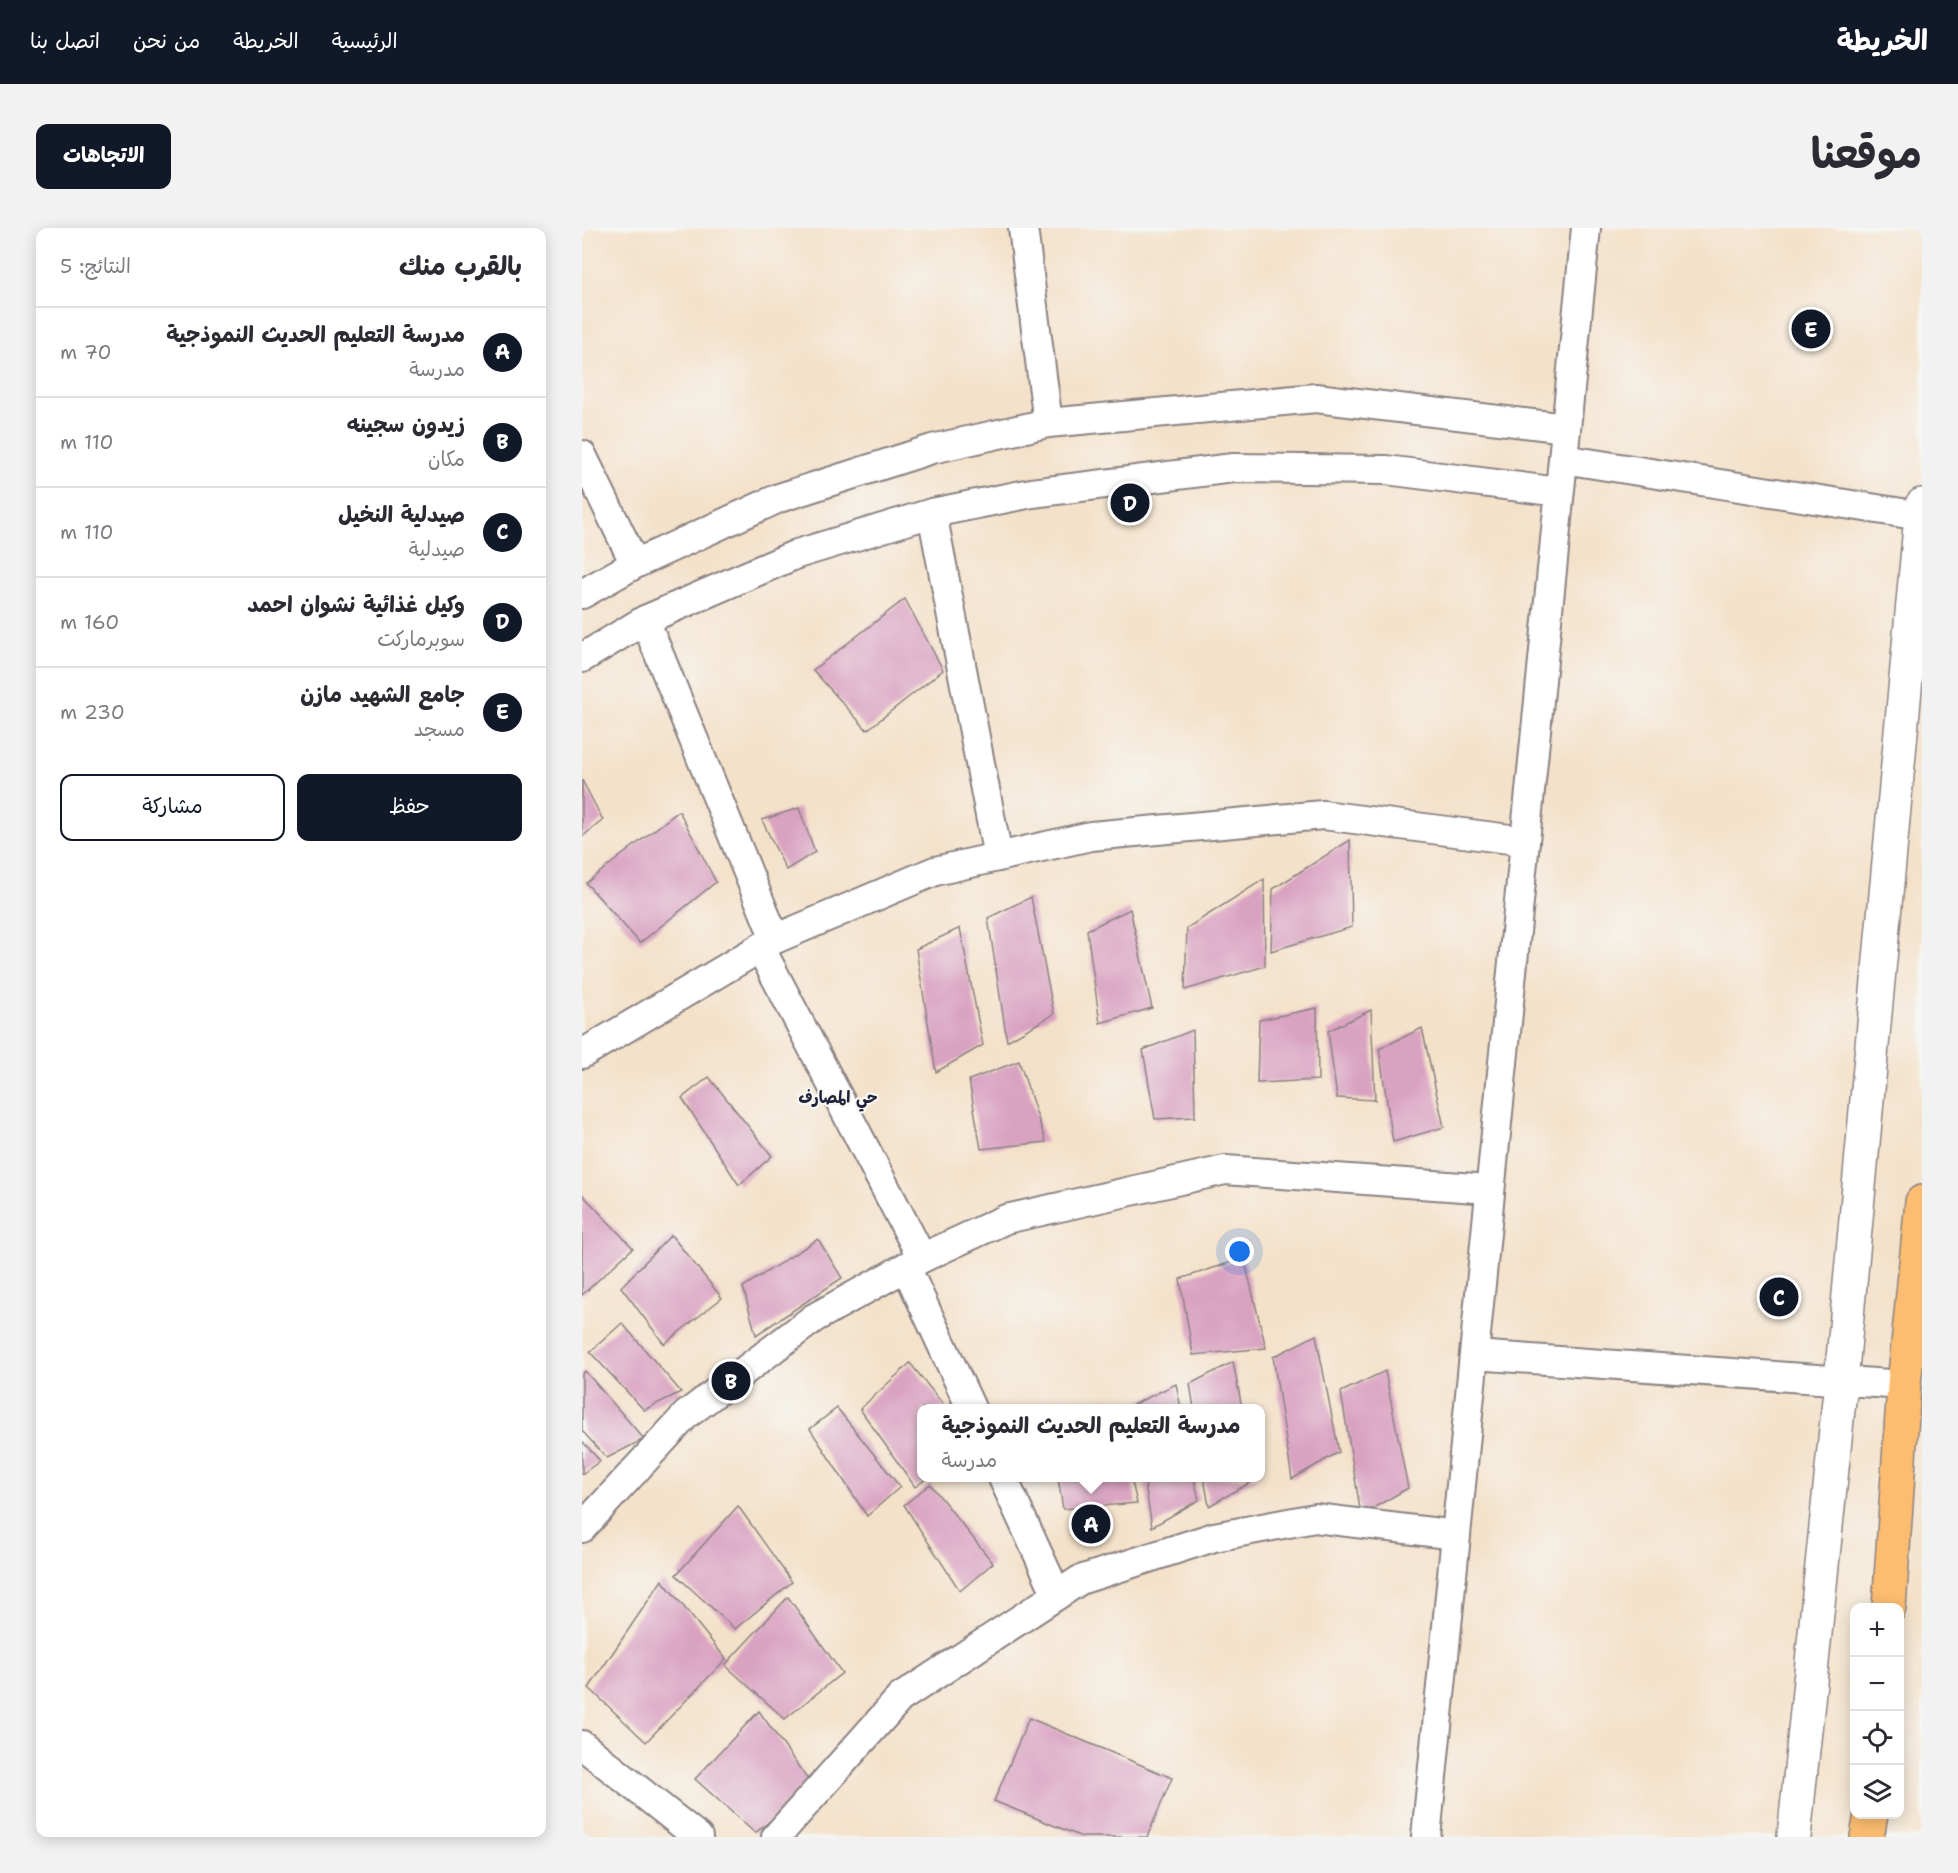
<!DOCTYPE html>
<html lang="ar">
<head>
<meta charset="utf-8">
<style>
	:root { --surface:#fff; --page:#f2f2f3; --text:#2b2b33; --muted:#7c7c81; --line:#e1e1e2; --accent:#111827 }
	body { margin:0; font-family:"Shantell Sans","Playpen Sans Arabic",sans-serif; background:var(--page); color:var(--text); direction:rtl }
	.controls { position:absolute; right:18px; bottom:18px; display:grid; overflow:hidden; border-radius:12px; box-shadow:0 3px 15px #0003 }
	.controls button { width:54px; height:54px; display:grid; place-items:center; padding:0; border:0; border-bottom:2px solid var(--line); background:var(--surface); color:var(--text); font:30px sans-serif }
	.you { position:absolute; left:658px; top:1024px; width:21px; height:21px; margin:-15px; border:4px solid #fff; border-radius:50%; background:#1a73e8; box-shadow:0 0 0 9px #1a73e833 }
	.badge { display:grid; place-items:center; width:39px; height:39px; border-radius:50%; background:var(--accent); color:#fff; font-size:20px; font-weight:700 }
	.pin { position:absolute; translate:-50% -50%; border:3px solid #fff; box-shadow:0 2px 6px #0006 }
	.popup { position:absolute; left:335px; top:1176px; width:348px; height:78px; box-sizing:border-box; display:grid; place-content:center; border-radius:12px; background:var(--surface); filter:drop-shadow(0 2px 4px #0005); font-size:20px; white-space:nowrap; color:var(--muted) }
	.popup b { font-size:22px; color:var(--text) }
	.popup::after { content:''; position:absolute; left:50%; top:100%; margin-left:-12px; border:12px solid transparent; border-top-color:var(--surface) }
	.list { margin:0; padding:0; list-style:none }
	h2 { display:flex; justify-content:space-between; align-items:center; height:78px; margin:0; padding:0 24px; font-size:26px }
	h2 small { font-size:20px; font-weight:400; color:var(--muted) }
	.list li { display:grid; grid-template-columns:39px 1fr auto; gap:18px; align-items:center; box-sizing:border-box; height:90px; padding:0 24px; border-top:2px solid var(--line) }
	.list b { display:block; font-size:22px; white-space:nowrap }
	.list p { margin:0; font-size:20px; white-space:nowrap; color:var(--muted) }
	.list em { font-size:20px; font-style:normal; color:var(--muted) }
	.actions { display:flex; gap:12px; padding:18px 24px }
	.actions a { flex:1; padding:14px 0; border:2px solid var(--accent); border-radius:12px; text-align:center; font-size:21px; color:var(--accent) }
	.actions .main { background:var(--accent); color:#fff }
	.icon { flex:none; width:33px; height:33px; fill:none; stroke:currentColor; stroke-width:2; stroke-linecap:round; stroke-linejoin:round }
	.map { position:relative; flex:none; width:1340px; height:1609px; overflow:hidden; direction:ltr; border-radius:12px }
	header { display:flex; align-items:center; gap:36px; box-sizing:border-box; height:84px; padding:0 30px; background:var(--accent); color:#fff }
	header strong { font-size:28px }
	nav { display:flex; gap:33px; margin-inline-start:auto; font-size:21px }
	.intro { display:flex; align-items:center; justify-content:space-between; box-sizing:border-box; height:144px; padding:0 36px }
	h1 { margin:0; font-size:42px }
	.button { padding:15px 27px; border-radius:12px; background:var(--accent); color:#fff; font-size:21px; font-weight:700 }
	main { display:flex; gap:36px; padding:0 36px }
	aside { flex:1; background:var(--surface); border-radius:12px; box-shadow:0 3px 15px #0003 }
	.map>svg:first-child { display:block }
	.building { fill:#d9a2c1 }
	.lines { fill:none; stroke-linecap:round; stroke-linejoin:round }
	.minor-casing { stroke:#8b8282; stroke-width:32 }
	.tertiary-casing { stroke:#8b8282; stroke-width:36 }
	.trunk-casing { stroke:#8b8282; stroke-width:36 }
	.minor { stroke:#fff; stroke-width:28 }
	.tertiary { stroke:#fff; stroke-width:33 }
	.trunk { stroke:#fcbd6f; stroke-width:33 }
	.labels { text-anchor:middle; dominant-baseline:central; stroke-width:4.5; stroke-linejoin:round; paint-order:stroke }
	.neighbourhood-label { font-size:16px; font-weight:bold; fill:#22223b; stroke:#f6f6f2 }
</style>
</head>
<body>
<header>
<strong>الخريطة</strong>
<nav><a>الرئيسية</a><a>الخريطة</a><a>من نحن</a><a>اتصل بنا</a></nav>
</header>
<div class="intro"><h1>موقعنا</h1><a class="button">الاتجاهات</a></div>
<main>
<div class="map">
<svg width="1340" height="1609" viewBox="0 0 1340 1609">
	<rect width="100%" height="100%" fill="#f6f6f2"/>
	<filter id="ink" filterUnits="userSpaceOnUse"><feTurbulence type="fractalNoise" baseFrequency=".0167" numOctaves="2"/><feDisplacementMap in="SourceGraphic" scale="12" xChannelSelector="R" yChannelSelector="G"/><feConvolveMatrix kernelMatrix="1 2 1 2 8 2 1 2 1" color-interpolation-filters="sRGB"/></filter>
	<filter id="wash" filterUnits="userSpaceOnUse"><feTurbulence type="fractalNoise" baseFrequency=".008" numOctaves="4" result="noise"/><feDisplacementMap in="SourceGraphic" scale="24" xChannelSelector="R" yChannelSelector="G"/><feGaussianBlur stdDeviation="1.35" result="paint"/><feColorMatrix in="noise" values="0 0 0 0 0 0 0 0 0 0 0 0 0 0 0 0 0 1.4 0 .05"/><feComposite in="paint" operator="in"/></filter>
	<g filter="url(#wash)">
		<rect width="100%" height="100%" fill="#f4e1c9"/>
		<g id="blocks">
			<g class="building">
				<polygon points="323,371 361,442 285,502 231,442"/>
				<polygon points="0,552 21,592 0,609"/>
				<polygon points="217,580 233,624 204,642 180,592"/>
				<polygon points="97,583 134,654 58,715 4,655"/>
				<polygon points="768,612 770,699 689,723 691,661"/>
				<polygon points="682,651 683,738 603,762 605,700"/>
				<polygon points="449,669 472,786 425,813 406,690"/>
				<polygon points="548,681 570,780 518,795 505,702"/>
				<polygon points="378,700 401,817 354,844 334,721"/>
				<polygon points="735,780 736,852 675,855 677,792"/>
				<polygon points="789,782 793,872 755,870 746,803"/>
				<polygon points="840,800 862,899 811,914 797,821"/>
				<polygon points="611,802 613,889 573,891 561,822"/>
				<polygon points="437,833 464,914 399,921 387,852"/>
				<polygon points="127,849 190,928 157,957 100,870"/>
				<polygon points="0,966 51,1020 0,1067"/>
				<polygon points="89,1007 140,1070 82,1116 39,1059"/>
				<polygon points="236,1011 260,1050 174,1107 161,1059"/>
				<polygon points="662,1030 684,1120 611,1127 598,1051"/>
				<polygon points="40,1095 99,1164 62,1182 8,1124"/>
				<polygon points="734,1107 757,1224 710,1251 691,1129"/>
				<polygon points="651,1134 660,1180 612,1180 608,1156"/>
				<polygon points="328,1135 364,1180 340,1180 340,1250 345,1250 333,1259 278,1181"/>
				<polygon points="3,1143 62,1211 25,1230 0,1203 0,1146"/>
				<polygon points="803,1143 826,1260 779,1287 759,1164"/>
				<polygon points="594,1156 599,1180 551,1180 550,1177"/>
				<polygon points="255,1180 318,1259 285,1288 228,1201"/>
				<polygon points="0,1213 18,1233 0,1246"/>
				<polygon points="476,1250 549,1250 555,1275 481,1281"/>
				<polygon points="562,1250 612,1250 617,1272 570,1299"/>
				<polygon points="622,1250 676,1250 627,1278"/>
				<polygon points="348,1256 411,1335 378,1363 322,1277"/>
				<polygon points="156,1278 210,1354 153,1401 94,1347"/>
				<polygon points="80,1352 144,1431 64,1514 7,1460"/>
				<polygon points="206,1369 260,1445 203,1491 143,1437"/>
				<polygon points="177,1483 231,1559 173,1605 113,1551"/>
				<polygon points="447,1490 590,1550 565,1609 500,1609 412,1573"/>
			</g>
		</g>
	</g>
	<g filter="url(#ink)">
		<use href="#blocks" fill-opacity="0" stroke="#8b8282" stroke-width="1.5"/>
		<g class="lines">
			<g class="minor-casing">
				<g id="minor">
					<polyline points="441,0 466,195"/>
					<polyline points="0,227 53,336"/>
					<polyline points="981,231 1339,288"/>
					<polyline points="350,285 416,629"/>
					<polyline points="0,366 53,336 197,270 350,221 466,195 734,170 984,200"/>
					<polyline points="63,392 193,711"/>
					<polyline points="0,430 63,392 215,326 350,285 450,265 651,240 804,242 977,264"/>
					<polyline points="179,721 340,1030"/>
					<polyline points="0,826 193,711 353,643 509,608 741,587 943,613"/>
					<polyline points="324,1039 389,1180"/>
					<polyline points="892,1127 1322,1157"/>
					<polyline points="421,1250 475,1367"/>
					<polyline points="0,1300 104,1187 232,1090 340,1030 424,991 643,942 908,961"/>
					<polyline points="0,1517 116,1609"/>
					<polyline points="194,1609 318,1470 498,1352 632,1309 733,1290 874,1307"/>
					<polyline points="844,1609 1004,0"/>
				</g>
			</g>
			<g class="tertiary-casing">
				<polyline id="tertiary" points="1212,1609 1259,1153 1340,277"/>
			</g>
			<g class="trunk-casing">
				<g id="trunk">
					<polyline points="1307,1380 1322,1157 1340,974"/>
					<polyline points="1285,1609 1289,1586"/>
				</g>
			</g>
			<use href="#minor" class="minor"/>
			<use href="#tertiary" class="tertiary"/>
			<use href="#trunk" class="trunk"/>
		</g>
	</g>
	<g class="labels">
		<g class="neighbourhood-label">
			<text x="256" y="869">حي المصارف</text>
		</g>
	</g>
</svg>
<div class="controls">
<button>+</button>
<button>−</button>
<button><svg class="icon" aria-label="locate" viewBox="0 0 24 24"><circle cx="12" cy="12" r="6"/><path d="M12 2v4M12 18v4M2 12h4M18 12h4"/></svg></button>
<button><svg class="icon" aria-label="layers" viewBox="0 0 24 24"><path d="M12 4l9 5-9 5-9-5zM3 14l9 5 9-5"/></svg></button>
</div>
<div class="you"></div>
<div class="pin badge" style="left:509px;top:1296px">A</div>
<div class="popup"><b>مدرسة التعليم الحديث النموذجية</b>مدرسة</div>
<div class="pin badge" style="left:149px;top:1153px">B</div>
<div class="pin badge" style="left:1197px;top:1069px">C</div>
<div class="pin badge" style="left:548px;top:275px">D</div>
<div class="pin badge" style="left:1229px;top:101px">E</div>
</div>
<aside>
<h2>بالقرب منك<small>النتائج: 5</small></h2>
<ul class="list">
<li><span class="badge">A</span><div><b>مدرسة التعليم الحديث النموذجية</b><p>مدرسة</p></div><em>70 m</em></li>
<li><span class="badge">B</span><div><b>زيدون سجينه</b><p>مكان</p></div><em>110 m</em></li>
<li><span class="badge">C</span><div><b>صيدلية النخيل</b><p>صيدلية</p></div><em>110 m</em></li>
<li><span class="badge">D</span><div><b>وكيل غذائية نشوان احمد</b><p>سوبرماركت</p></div><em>160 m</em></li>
<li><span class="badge">E</span><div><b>جامع الشهيد مازن</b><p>مسجد</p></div><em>230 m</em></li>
</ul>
<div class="actions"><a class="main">حفظ</a><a>مشاركة</a></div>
</aside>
</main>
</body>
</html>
